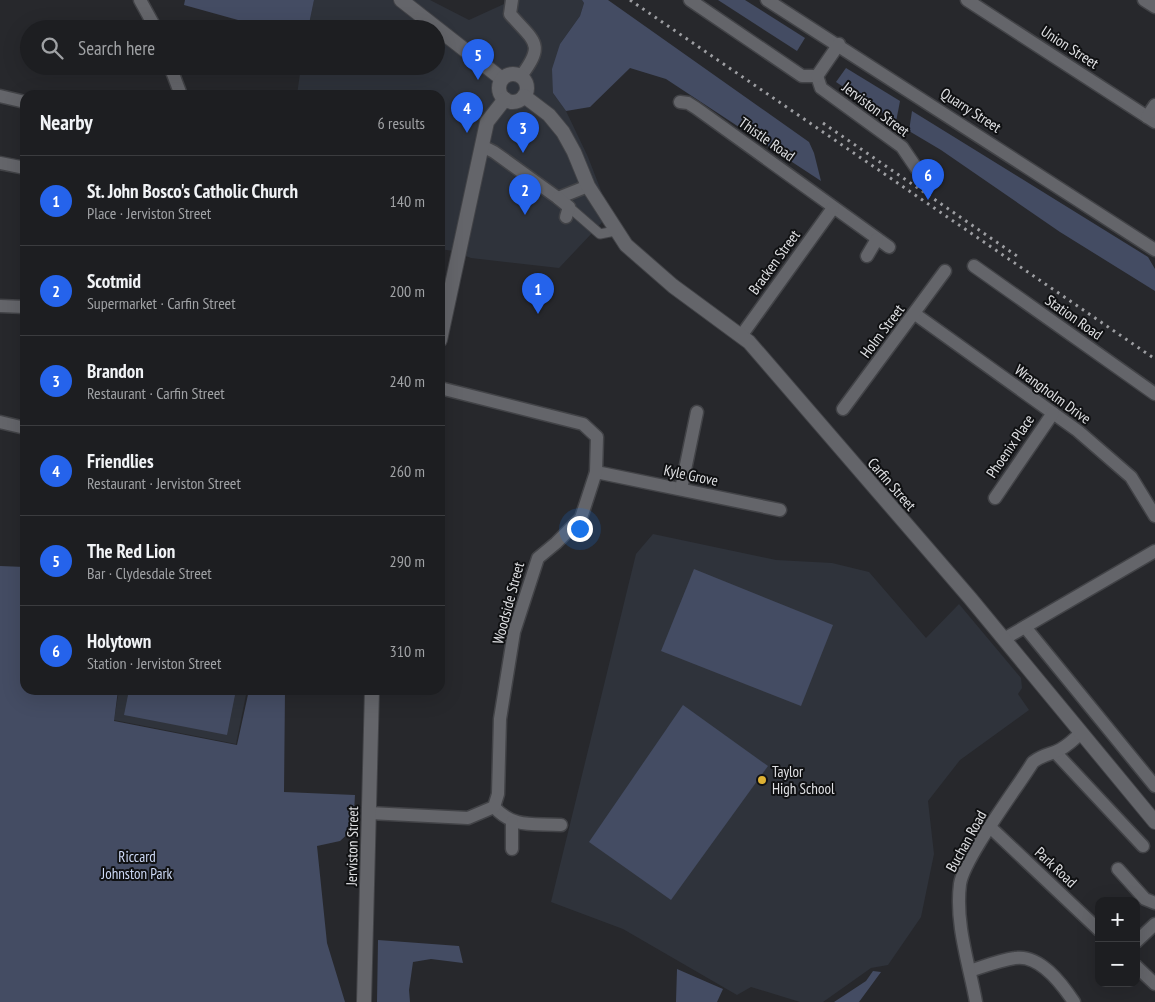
<!DOCTYPE html>
<html lang="en">
<head>
<meta charset="utf-8">
<style>
	:root { --surface:#1d1e21; --page:#25272a; --text:#f1f3f6; --muted:#a0a2a5; --line:#3b3c3f; --accent:#2563eb }
	body { margin:0; font-family:"PT Sans Narrow",sans-serif; background:var(--page); color:var(--text) }
	.controls { position:absolute; right:15px; bottom:15px; display:grid; overflow:hidden; border-radius:10px; box-shadow:0 5px 20px #0002 }
	.controls button { width:45px; height:45px; display:grid; place-items:center; padding:0; border:0; border-bottom:1px solid var(--line); background:var(--surface); color:var(--text); font:25px sans-serif }
	.you { position:absolute; left:579px; top:528px; width:18px; height:18px; margin:-12px; border:4px solid #fff; border-radius:50%; background:#1a73e8; box-shadow:0 0 0 8px #1a73e833 }
	.badge { display:grid; place-items:center; width:32px; height:32px; border-radius:50%; background:var(--accent); color:#fff; font-size:16px; font-weight:700 }
	.pin { position:absolute; translate:-50% -41px; filter:drop-shadow(0 1px 2px #0008) }
	.pin::after { content:''; position:absolute; top:26px; width:18px; height:15px; background:inherit; clip-path:polygon(0 0,100% 0,50% 100%) }
	.list { margin:0; padding:0; list-style:none }
	h2 { display:flex; justify-content:space-between; align-items:center; height:65px; margin:0; padding:0 20px; font-size:21px }
	h2 small { font-size:16px; font-weight:400; color:var(--muted) }
	.list li { display:grid; grid-template-columns:32px 1fr auto; gap:15px; align-items:center; box-sizing:border-box; height:90px; padding:0 20px; border-top:1px solid var(--line) }
	.list b { display:block; font-size:19px; white-space:nowrap }
	.list p { margin:0; font-size:16px; white-space:nowrap; color:var(--muted) }
	.list em { font-size:16px; font-style:normal; color:var(--muted) }
	.icon { flex:none; width:28px; height:28px; fill:none; stroke:currentColor; stroke-width:2; stroke-linecap:round; stroke-linejoin:round }
	.map { position:relative; flex:none; width:1155px; height:1002px; overflow:hidden }
	.search { position:absolute; background:var(--surface); box-shadow:0 5px 20px #0002; left:20px; top:20px; width:425px; height:55px; display:flex; align-items:center; gap:12px; box-sizing:border-box; padding:0 18px; border-radius:28px; color:var(--muted); font-size:19px }
	.panel { position:absolute; background:var(--surface); box-shadow:0 5px 20px #0002; left:20px; top:90px; width:425px; height:605px; border-radius:15px }
	.map>svg:first-child { display:block }
	.built { fill:#2f333b }
	.green { fill:#444c63 }
	.lines { fill:none; stroke-linecap:round; stroke-linejoin:round }
	.pedestrian-casing { stroke:#424347; stroke-width:11 }
	.minor-casing { stroke:#424347; stroke-width:15 }
	.secondary-casing { stroke:#424347; stroke-width:16 }
	.pedestrian { stroke:#64656a; stroke-width:9 }
	.minor { stroke:#64656a; stroke-width:12 }
	.secondary { stroke:#64656a; stroke-width:14 }
	.rail { stroke:#9d9ea2; stroke-width:3; stroke-dasharray:2.5 5; stroke-linecap:butt }
	.poi-dot { fill:#ddb133; stroke:#101113; stroke-width:2 }
	.labels { text-anchor:middle; dominant-baseline:central; stroke-width:4; stroke-linejoin:round; paint-order:stroke }
	.street-label { font-size:15px; fill:#e0e1e4; stroke:#101113 }
	.poi-label { font-size:15px; fill:#e0e1e4; stroke:#101113; text-anchor:start }
	.park-label { font-size:15px; fill:#cdd9f6; stroke:#101113 }
</style>
</head>
<body>
<div class="map">
<svg width="1155" height="1002" viewBox="0 0 1155 1002">
	<rect width="100%" height="100%" fill="#27282c"/>
	<g class="built">
		<polygon points="314,0 430,0 469,20 504,4 504,0 582,0 584,3 580,16 560,44 553,93 566,111 588,157 610,214 559,268 471,258 453,251 440,249 440,95 297,95 301,66 436,66 436,29 308,29"/>
		<polygon points="653,534 776,560 832,563 869,572 926,638 959,604 1021,678 1022,688 1018,694 1029,710 960,760 928,801 934,854 921,917 888,965 871,968 823,1002 800,1002 751,987 737,995 623,929 551,902 636,554"/>
		<polygon points="119,690 247,690 236,744 114,720"/>
	</g>
	<g class="green">
		<polygon points="185,0 314,0 308,29 270,29 184,5"/>
		<polygon points="582,0 608,0 809,142 814,153 821,181 666,79 630,68 590,107 566,111 553,93 552,69 560,44 580,16 584,3"/>
		<polygon points="718,0 745,0 805,38 797,51"/>
		<polygon points="846,68 900,101 896,122 836,82"/>
		<polygon points="912,111 1148,257 1155,269 1155,291 1060,232 941,150 909,131"/>
		<polygon points="0,566 25,567 25,690 118,690 114,721 237,745 249,690 285,690 284,792 355,795 353,829 340,841 317,846 327,943 345,1002 0,1002"/>
		<polygon points="694,569 833,625 801,706 661,651"/>
		<polygon points="129,690 236,690 227,735 124,715"/>
		<polygon points="683,705 768,766 671,900 589,842"/>
		<polygon points="378,940 459,946 463,963 431,959 413,962 409,990 410,1002 377,1002"/>
		<polygon points="677,969 723,989 717,1002 676,1002"/>
		<polygon points="873,971 881,972 859,1002 834,1002 866,981"/>
	</g>
	<g class="lines">
		<g class="pedestrian-casing">
			<polyline id="pedestrian" points="569,207 600,234 615,231"/>
		</g>
		<g class="minor-casing">
			<g id="minor">
				<polyline points="140,0 156,29"/>
				<path d="M512 0 510 14C534 42 546 43 521 76"/>
				<polyline points="690,0 802,76 817,76 821,88 902,147 917,169"/>
				<polyline points="767,0 1155,250"/>
				<polyline points="967,0 1155,122"/>
				<polyline points="1144,0 1155,7"/>
				<polyline points="170,66 181,95"/>
				<polyline points="817,76 839,44"/>
				<polyline points="0,96 25,102"/>
				<polyline points="680,102 688,103 696,108 889,247"/>
				<polyline points="1147,117 1155,105"/>
				<polyline points="482,146 494,152 558,198 588,186"/>
				<polyline points="0,163 25,168"/>
				<polyline points="558,198 569,207 566,217"/>
				<polyline points="867,256 877,239"/>
				<polyline points="974,266 1155,394"/>
				<polyline points="0,306 25,307"/>
				<polyline points="915,314 1078,431 1131,477 1155,516"/>
				<polyline points="741,336 833,208"/>
				<polyline points="843,409 945,271"/>
				<polyline points="0,422 25,428"/>
				<polyline points="596,472 780,510"/>
				<polyline points="681,489 697,412"/>
				<polyline points="995,498 1053,413"/>
				<polyline points="1025,627 1155,786"/>
				<polyline points="1004,639 1155,551"/>
				<polyline points="1055,752 1143,846"/>
				<path d="M494 807C514 829 533 823 561 825"/>
				<polyline points="369,813 468,818 494,807 498,794 500,719 514,632 538,558 556,543 581,518 596,472 597,437 583,424 440,388"/>
				<polyline points="990,827 1099,930"/>
				<polyline points="512,849 512,822"/>
				<polyline points="1118,869 1145,899 1155,903"/>
				<polyline points="1136,942 1155,924"/>
				<polyline points="1136,966 1155,984"/>
				<path d="M970 971C985 966 1000 960 1015 958 1040 954 1062 984 1074 1002"/>
				<path d="M976 1002C969 964 955 924 960 884 964 858 1017 788 1033 762 1041 756 1046 755 1055 752 1066 748 1073 740 1081 733"/>
			</g>
		</g>
		<g class="secondary-casing">
			<g id="secondary">
				<polyline points="401,0 502,79"/>
				<circle cx="513" cy="88" r="14"/>
				<polyline points="524,96 549,115 563,132 574,152 588,186 626,245 673,286 749,342 970,598 1155,822"/>
				<polyline points="440,340 487,122 505,99"/>
				<polyline points="364,1002 372,690"/>
			</g>
		</g>
		<use href="#pedestrian" class="pedestrian"/>
		<use href="#minor" class="minor"/>
		<use href="#secondary" class="secondary"/>
		<g class="rail">
			<polyline points="630,0 1155,359"/>
			<polyline points="823,123 1017,256"/>
		</g>
	</g>
	<circle class="poi-dot" cx="762" cy="780" r="5"/>
	<g class="labels">
		<g class="street-label">
			<text transform="translate(1070 47) rotate(33)">Union Street</text>
			<text transform="translate(876 109) rotate(37)">Jerviston Street</text>
			<text transform="translate(971 110) rotate(33)">Quarry Street</text>
			<text transform="translate(767 139) rotate(35)">Thistle Road</text>
			<text transform="translate(774 262) rotate(-54)">Bracken Street</text>
			<text transform="translate(1074 317) rotate(35)">Station Road</text>
			<text transform="translate(882 331) rotate(-53)">Holm Street</text>
			<text transform="translate(1053 394) rotate(36)">Wrangholm Drive</text>
			<text transform="translate(1010 446) rotate(-56)">Phoenix Place</text>
			<text transform="translate(691 475) rotate(12)">Kyle Grove</text>
			<text transform="translate(892 484) rotate(49)">Carfin Street</text>
			<text transform="translate(508 603) rotate(-75)">Woodside Street</text>
			<text transform="translate(966 841) rotate(-61)">Buchan Road</text>
			<text transform="translate(352 846) rotate(-89)">Jerviston Street</text>
			<text transform="translate(1056 867) rotate(43)">Park Road</text>
		</g>
		<g class="poi-label">
			<text x="772" y="771">Taylor<tspan x="772" dy="17">High School</tspan></text>
		</g>
		<g class="park-label">
			<text x="137" y="856">Riccard<tspan x="137" dy="17">Johnston Park</tspan></text>
		</g>
	</g>
</svg>
<div class="controls">
<button>+</button>
<button>−</button>
</div>
<div class="you"></div>
<div class="pin badge" style="left:538px;top:314px">1</div>
<div class="pin badge" style="left:525px;top:215px">2</div>
<div class="pin badge" style="left:523px;top:153px">3</div>
<div class="pin badge" style="left:467px;top:133px">4</div>
<div class="pin badge" style="left:478px;top:80px">5</div>
<div class="pin badge" style="left:928px;top:200px">6</div>
<div class="search"><svg class="icon" aria-label="search" viewBox="0 0 24 24"><circle cx="10" cy="10" r="6"/><path d="M15 15l6 6"/></svg>Search here</div>
<section class="panel">
<h2>Nearby<small>6 results</small></h2>
<ul class="list">
<li><span class="badge">1</span><div><b>St. John Bosco's Catholic Church</b><p>Place · Jerviston Street</p></div><em>140 m</em></li>
<li><span class="badge">2</span><div><b>Scotmid</b><p>Supermarket · Carfin Street</p></div><em>200 m</em></li>
<li><span class="badge">3</span><div><b>Brandon</b><p>Restaurant · Carfin Street</p></div><em>240 m</em></li>
<li><span class="badge">4</span><div><b>Friendlies</b><p>Restaurant · Jerviston Street</p></div><em>260 m</em></li>
<li><span class="badge">5</span><div><b>The Red Lion</b><p>Bar · Clydesdale Street</p></div><em>290 m</em></li>
<li><span class="badge">6</span><div><b>Holytown</b><p>Station · Jerviston Street</p></div><em>310 m</em></li>
</ul>
</section>
</div>
</body>
</html>
